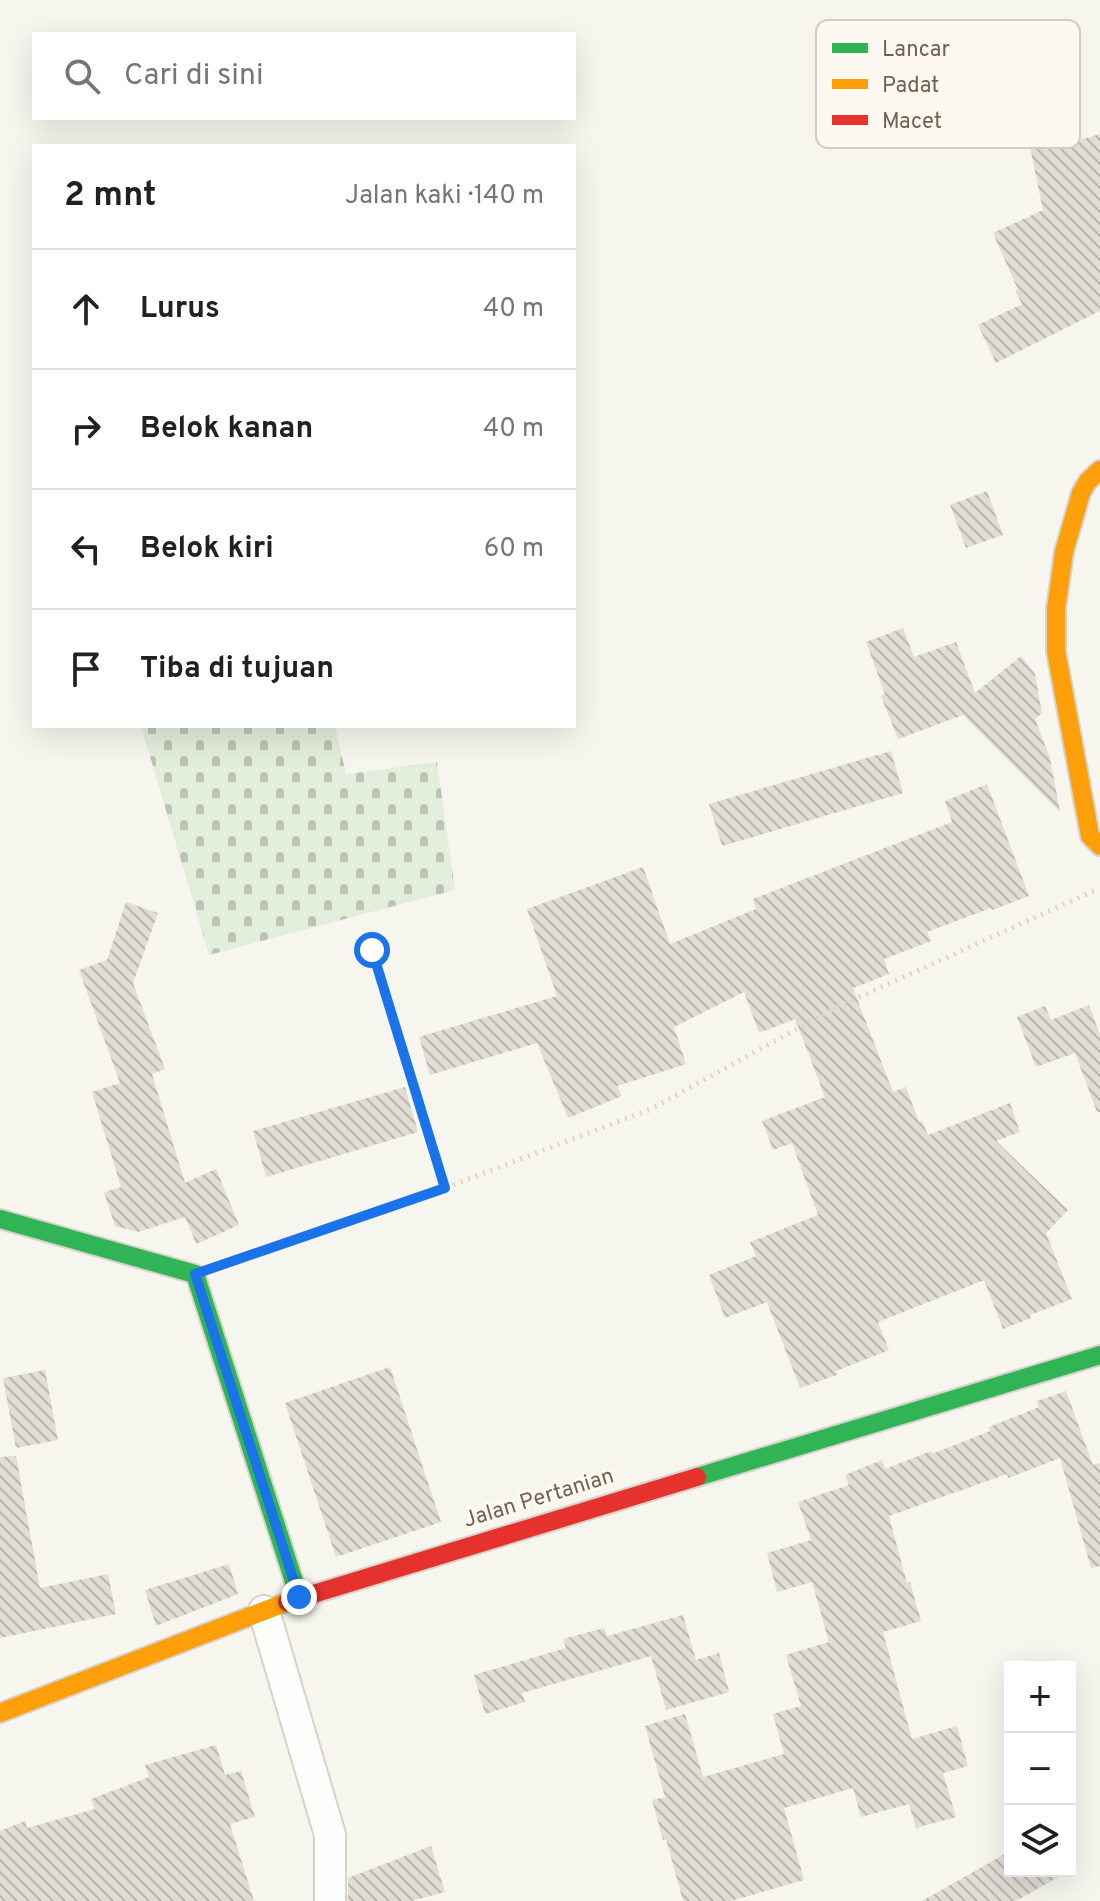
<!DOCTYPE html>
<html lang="id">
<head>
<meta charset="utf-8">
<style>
	:root { --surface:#fff; --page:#f2f2f2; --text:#202124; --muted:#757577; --line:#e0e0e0 }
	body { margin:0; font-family:Overpass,sans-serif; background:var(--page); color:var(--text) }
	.controls { position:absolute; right:24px; bottom:24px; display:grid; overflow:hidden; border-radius:0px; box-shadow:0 8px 32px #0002 }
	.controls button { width:72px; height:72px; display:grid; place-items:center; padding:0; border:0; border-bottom:2px solid var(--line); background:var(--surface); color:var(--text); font:40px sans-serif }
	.stop { position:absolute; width:24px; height:24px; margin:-18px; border:6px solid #1a73e8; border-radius:50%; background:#fff }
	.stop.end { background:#1a73e8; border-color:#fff; box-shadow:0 2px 8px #0008 }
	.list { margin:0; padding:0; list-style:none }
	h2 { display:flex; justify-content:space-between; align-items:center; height:104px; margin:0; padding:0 32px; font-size:34px }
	h2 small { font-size:26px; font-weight:400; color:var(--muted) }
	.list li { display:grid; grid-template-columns:52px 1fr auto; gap:24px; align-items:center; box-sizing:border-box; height:120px; padding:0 32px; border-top:2px solid var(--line) }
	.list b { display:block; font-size:30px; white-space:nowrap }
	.list em { font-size:26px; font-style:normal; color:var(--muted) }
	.icon { flex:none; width:44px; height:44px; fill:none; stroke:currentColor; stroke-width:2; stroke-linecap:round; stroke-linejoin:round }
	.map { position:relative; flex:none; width:1100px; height:1901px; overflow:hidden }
	.search { position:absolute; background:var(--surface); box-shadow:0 8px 32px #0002; left:32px; top:32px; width:544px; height:88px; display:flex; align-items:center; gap:20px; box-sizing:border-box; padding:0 28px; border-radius:0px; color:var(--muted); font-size:30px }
	.panel { position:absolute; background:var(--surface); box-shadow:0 8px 32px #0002; left:32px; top:144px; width:544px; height:584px; border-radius:0px }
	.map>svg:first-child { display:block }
	.cemetery { fill:url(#cemetery-stones) }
	.building { fill:url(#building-back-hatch) }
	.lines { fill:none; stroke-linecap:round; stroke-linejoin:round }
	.street-casing { stroke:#d6d2cc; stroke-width:34 }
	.fast-casing { stroke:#d6d2cc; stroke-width:22 }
	.slow-casing { stroke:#d6d2cc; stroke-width:22 }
	.jam-casing { stroke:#d6d2cc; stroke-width:22 }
	.path { stroke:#dad5d0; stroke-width:5; stroke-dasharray:2 6; stroke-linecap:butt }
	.street { stroke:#fefefc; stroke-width:30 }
	.fast { stroke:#30b455; stroke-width:18 }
	.slow { stroke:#ff9f0a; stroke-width:18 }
	.jam { stroke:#e5322d; stroke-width:18 }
	.route { stroke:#1a73e8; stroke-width:10 }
	.labels { text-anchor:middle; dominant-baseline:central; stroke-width:7; stroke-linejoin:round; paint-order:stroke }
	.street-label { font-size:22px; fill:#736051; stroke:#fdf9f1 }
	.key { fill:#fdf9f1; stroke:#d4cbc1; stroke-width:2 }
	.key-label { font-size:22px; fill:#736051 }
</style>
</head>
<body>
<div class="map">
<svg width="1100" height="1901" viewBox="0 0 1100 1901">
	<defs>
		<pattern id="cemetery-stones" width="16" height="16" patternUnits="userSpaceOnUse" patternTransform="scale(2)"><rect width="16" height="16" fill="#e3eddb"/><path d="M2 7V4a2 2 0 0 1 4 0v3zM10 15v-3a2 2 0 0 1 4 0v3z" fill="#bcc3b4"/></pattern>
		<pattern id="building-back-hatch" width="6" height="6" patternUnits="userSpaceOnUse" patternTransform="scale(2)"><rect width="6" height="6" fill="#e2dcd6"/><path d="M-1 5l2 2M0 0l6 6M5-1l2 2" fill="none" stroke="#bcb6b0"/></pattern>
	</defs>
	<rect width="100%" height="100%" fill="#f6f5ee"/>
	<polygon class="cemetery" points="141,726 335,726 346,774 437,762 455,890 209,955"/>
	<g class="building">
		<polygon points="1018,92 1079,95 1076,141 1100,134 1100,311 996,363 978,325 1022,304 1015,291 1018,290 993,233 1043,210 1027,133 1002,117"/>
		<polygon points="987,491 1003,535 966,548 950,505"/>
		<polygon points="903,628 914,657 956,642 975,693 1021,656 1035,674 1042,713 1035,719 1050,758 1060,812 963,715 898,739 881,696 885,694 866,642"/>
		<polygon points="891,751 903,793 722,846 709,804"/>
		<polygon points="987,784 1029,896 992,910 991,908 927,932 931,941 884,959 889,974 853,988 893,1092 906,1087 919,1122 922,1121 928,1135 1010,1103 1020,1132 996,1141 1068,1210 1046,1233 1072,1299 1030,1315 1031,1318 1003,1329 984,1280 878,1322 889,1350 836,1371 837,1375 800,1388 767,1302 725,1318 709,1275 756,1256 750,1242 818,1215 792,1143 773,1150 762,1121 825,1097 795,1019 759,1033 744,992 674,1027 686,1064 617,1086 622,1096 568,1118 537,1043 430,1075 419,1037 557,996 527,909 643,867 670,944 756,909 753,899 952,822 945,801"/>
		<polygon points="126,902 158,913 133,983 165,1069 152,1074 185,1183 216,1169 239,1225 196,1244 185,1217 138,1232 115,1226 104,1192 121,1187 92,1092 120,1083 79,970 107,960"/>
		<polygon points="1089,1005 1100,1035 1100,1112 1097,1112 1075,1053 1036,1067 1017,1017 1045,1006 1051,1020"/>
		<polygon points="405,1087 418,1132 266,1177 253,1131"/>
		<polygon points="390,1367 441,1522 336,1557 285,1403"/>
		<polygon points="45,1370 58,1440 16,1448 3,1378"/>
		<polygon points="1066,1391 1093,1465 1100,1463 1100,1566 1091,1568 1060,1458 1008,1478 1007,1474 889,1516 907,1583 910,1582 921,1621 883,1632 912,1739 957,1726 968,1766 943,1773 956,1817 916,1828 909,1804 861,1817 853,1788 784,1808 804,1880 731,1901 683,1901 666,1839 663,1840 652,1800 665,1797 645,1726 685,1714 703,1777 784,1754 773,1714 801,1706 786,1655 829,1642 812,1582 777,1592 767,1553 811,1540 798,1502 849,1485 845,1475 882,1460 885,1469 931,1451 932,1454 990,1431 989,1427 1039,1407 1037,1401"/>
		<polygon points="16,1456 40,1588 108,1574 116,1614 0,1638 0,1457"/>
		<polygon points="229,1564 238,1594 156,1626 145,1590"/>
		<polygon points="683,1615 696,1660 719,1653 729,1692 666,1710 651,1656 522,1693 525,1702 485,1714 474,1675 566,1648 563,1639 604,1628 607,1636"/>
		<polygon points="216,1745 225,1775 241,1771 255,1817 230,1824 254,1901 0,1901 0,1831 25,1821 27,1828 95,1809 91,1799 149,1777 145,1765"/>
		<polygon points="431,1846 445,1892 411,1901 348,1901 348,1878"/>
		<polygon points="1010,1851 1010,1871 1069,1871 1016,1901 922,1901"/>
	</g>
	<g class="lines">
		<g class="street-casing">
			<polyline id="street" points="264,1611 330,1835 330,1901"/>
		</g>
		<g class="fast-casing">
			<g id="fast">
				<polyline points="0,1219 195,1274 299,1597"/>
				<polyline points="697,1477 1100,1355"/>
			</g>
		</g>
		<g class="slow-casing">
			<g id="slow">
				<polyline points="1100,470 1088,481 1081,493 1064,552 1056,609 1056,651 1090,836 1100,846"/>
				<polyline points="0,1713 287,1602"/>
			</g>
		</g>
		<g class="jam-casing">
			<polyline id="jam" points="287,1602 697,1477"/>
		</g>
		<g class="path">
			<polyline points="372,950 445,1188"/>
			<polyline points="234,1261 445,1188 651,1109 833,1009 1098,889"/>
		</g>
		<use href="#street" class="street"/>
		<use href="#fast" class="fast"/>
		<use href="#slow" class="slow"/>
		<use href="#jam" class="jam"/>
	</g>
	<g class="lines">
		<polyline class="route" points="299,1597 195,1274 445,1188 372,950"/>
	</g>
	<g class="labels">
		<g class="street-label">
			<text transform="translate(539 1499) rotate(-17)">Jalan Pertanian</text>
		</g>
	</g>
	<rect x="816" y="20" width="264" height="128" rx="12" class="key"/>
	<rect x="832" y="43" width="36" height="10" fill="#30b455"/>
	<rect x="832" y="79" width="36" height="10" fill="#ff9f0a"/>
	<rect x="832" y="115" width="36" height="10" fill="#e5322d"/>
	<g class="key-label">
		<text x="882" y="56">Lancar</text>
		<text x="882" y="92">Padat</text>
		<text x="882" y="128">Macet</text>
	</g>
</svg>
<div class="controls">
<button>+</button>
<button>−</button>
<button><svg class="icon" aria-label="layers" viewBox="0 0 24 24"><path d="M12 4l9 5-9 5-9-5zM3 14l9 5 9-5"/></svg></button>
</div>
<div class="stop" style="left:372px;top:950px"></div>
<div class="stop end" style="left:299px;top:1597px"></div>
<div class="search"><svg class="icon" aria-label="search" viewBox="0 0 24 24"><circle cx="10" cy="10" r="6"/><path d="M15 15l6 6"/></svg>Cari di sini</div>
<section class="panel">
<h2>2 mnt<small>Jalan kaki · 140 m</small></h2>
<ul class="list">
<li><svg class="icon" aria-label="ahead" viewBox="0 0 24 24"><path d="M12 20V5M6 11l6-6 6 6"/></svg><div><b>Lurus</b></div><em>40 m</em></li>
<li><svg class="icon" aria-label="right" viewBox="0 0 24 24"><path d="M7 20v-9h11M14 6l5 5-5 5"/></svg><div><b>Belok kanan</b></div><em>40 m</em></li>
<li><svg class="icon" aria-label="left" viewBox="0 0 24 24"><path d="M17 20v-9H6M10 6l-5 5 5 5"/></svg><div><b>Belok kiri</b></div><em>60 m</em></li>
<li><svg class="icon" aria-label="arrive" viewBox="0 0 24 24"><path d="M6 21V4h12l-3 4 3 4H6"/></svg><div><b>Tiba di tujuan</b></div></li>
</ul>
</section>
</div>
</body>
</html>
